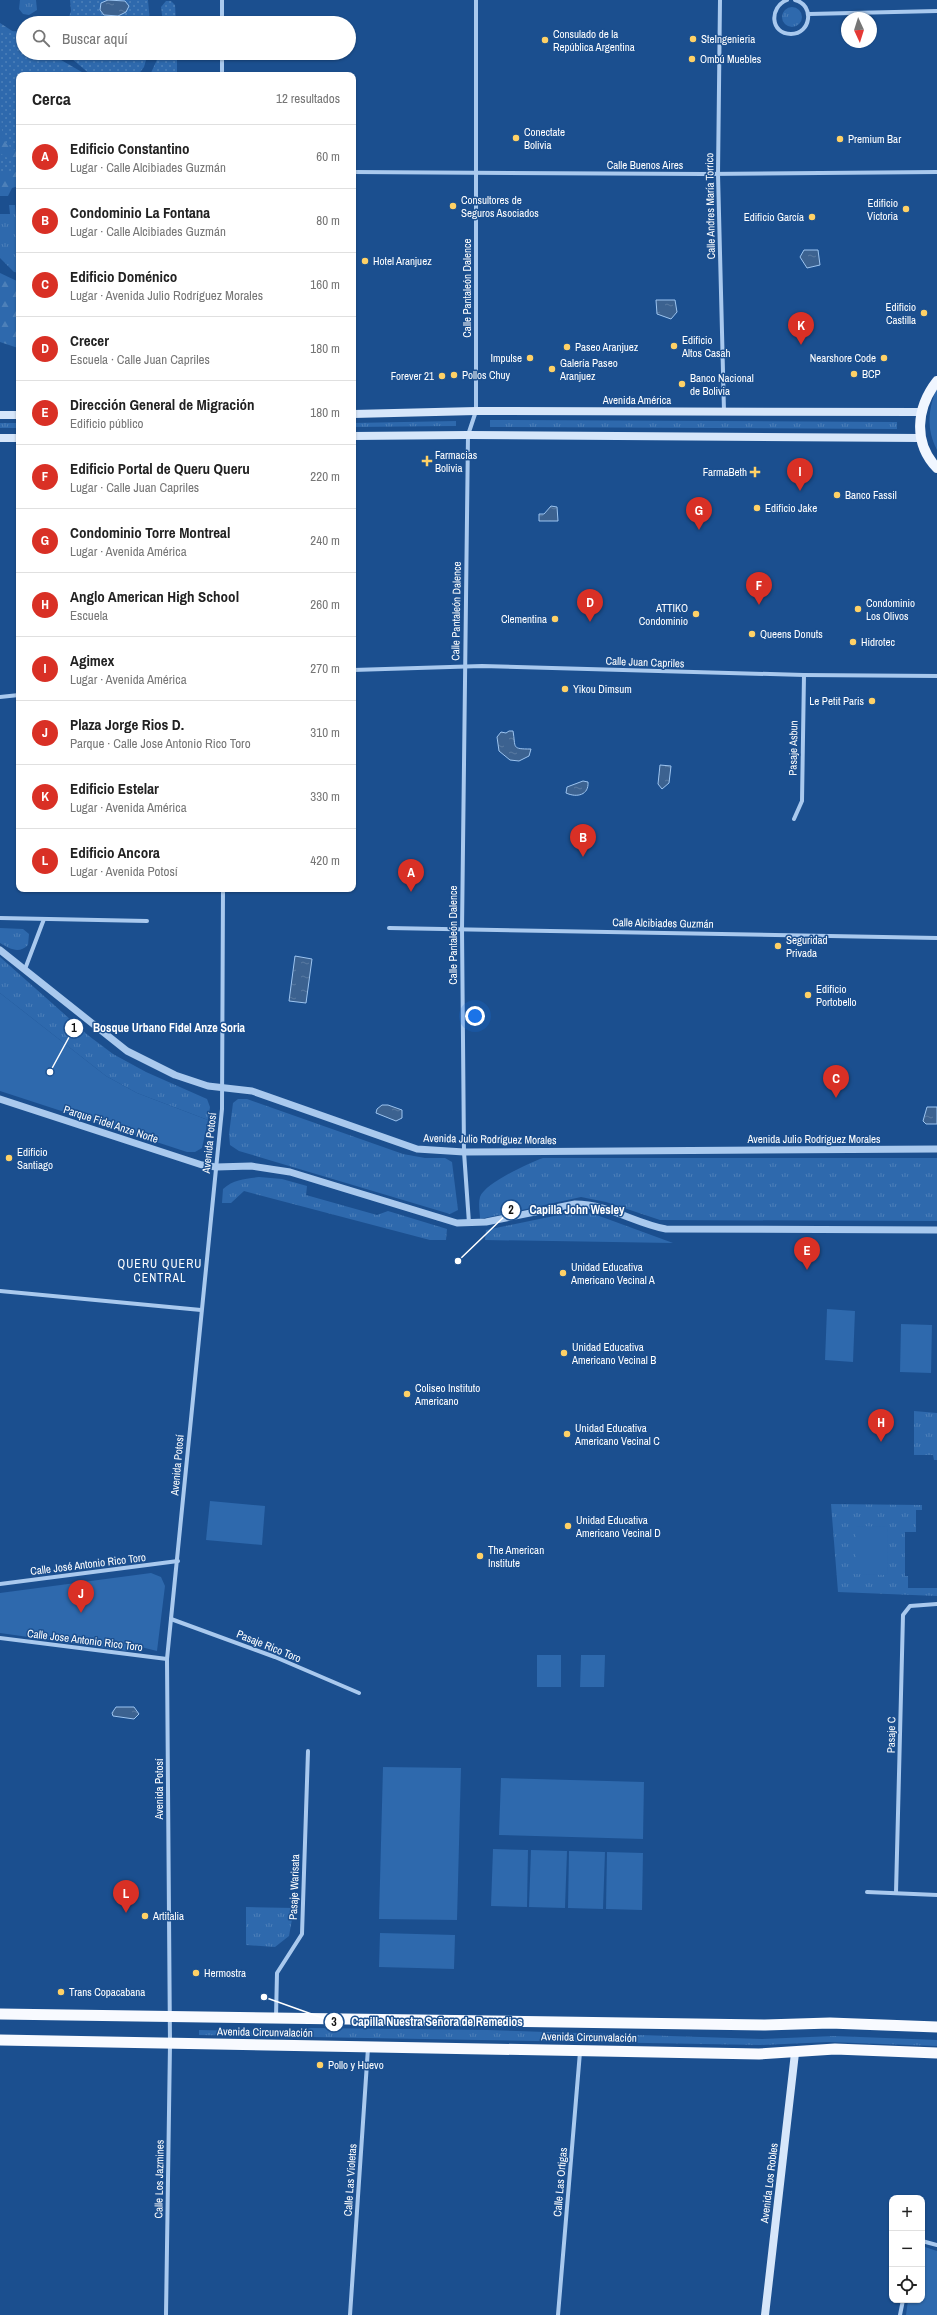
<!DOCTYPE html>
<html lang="es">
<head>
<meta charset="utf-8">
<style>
	:root { --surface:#fff; --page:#f2f2f2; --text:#222; --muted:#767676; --line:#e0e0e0; --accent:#d93025 }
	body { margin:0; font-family:"Archivo Narrow",sans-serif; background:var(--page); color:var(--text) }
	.controls { position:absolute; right:12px; bottom:12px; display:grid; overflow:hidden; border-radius:8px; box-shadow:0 1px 3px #0004 }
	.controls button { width:36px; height:36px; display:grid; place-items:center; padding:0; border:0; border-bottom:1px solid var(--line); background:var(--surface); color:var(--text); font:20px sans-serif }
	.compass { position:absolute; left:841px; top:12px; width:36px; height:36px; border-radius:50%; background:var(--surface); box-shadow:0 1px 3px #0004; rotate:176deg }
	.you { position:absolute; left:475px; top:1016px; width:14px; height:14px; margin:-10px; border:3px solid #fff; border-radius:50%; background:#1a73e8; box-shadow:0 0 0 6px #1a73e833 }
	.badge { display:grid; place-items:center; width:26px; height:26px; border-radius:50%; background:var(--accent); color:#fff; font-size:13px; font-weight:700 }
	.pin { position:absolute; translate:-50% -33px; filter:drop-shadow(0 1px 2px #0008) }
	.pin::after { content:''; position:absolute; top:21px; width:14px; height:12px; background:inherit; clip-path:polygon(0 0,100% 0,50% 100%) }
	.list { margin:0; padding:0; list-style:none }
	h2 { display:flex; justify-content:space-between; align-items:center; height:52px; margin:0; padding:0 16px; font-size:17px }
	h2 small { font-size:13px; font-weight:400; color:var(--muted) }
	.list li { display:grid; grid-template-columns:26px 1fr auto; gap:12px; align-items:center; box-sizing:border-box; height:64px; padding:0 16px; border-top:1px solid var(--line) }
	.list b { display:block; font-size:15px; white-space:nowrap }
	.list p { margin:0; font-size:13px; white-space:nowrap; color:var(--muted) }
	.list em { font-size:13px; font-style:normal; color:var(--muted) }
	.icon { flex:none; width:22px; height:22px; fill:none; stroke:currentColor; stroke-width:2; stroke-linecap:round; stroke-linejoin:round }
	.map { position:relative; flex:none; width:937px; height:2315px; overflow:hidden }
	.search { position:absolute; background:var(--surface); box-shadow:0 1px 3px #0004; left:16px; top:16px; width:340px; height:44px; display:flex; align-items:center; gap:10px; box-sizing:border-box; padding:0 14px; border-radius:22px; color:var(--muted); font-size:15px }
	.panel { position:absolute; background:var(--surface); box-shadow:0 1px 3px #0004; left:16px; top:72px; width:340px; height:820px; border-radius:8px }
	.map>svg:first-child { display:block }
	.grass { fill:url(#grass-tufts) }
	.forest { fill:url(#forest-firs) }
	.park { fill:#2e69ad }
	.garden { fill:url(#garden-dots) }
	.water { fill:url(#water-ripples); stroke:#9cc4f0 }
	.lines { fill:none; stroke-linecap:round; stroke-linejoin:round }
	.minor { stroke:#a9c9ee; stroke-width:4 }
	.tertiary { stroke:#a9c9ee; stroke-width:7 }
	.secondary { stroke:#d6e6fa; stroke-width:8 }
	.primary { stroke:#f0f6ff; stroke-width:10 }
	.trunk { stroke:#f8faff; stroke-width:11 }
	.poi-dot { fill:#ffd166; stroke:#1b4f8f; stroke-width:1.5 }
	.labels { text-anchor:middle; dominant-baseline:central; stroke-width:3; stroke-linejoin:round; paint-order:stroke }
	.poi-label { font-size:11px; fill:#fff; stroke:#1b4f8f; text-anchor:start }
	.street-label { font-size:11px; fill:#fff; stroke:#1b4f8f }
	.neighbourhood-label { font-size:12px; letter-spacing:1px; fill:#fff; stroke:#1b4f8f }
	.leader { fill:none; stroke:#fff; stroke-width:1.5 }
	.callout-dot { fill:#fff; stroke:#1b4f8f; stroke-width:1.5 }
	.mark-label { font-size:12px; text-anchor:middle; font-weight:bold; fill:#111 }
	.callout-label { font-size:12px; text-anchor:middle; font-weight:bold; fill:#fff; stroke:#1b4f8f; stroke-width:3; stroke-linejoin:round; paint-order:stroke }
</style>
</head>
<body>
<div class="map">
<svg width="937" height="2315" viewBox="0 0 937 2315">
	<defs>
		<pattern id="grass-tufts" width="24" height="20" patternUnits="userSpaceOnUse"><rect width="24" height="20" fill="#2e69ad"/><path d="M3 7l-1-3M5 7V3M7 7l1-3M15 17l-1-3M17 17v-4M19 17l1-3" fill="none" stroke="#4d80b9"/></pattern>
		<pattern id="forest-firs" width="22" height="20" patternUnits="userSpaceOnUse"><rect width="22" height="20" fill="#2e69ad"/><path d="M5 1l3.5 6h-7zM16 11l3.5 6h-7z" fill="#4d80b9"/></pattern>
		<pattern id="garden-dots" width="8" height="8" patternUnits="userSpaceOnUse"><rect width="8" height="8" fill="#2e69ad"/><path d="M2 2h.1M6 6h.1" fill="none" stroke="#4d80b9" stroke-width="1.8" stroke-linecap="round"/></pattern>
		<pattern id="water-ripples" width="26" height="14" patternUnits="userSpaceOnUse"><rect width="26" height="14" fill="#3c6290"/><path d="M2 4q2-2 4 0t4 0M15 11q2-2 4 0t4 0" fill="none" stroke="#597aa1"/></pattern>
	</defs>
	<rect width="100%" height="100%" fill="#1b4f8f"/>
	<g class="grass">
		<polygon points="20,0 36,0 37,10 29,15 23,14 19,9"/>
		<circle cx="792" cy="17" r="10"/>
		<polygon points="9,205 15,205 17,229 19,230 19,273 14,272 0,258 0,214 10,214"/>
		<polygon points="490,420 897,422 897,429 490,427"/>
		<polygon points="456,421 456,426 353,427 353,423"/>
		<rect x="0" y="423" width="19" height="5"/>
		<path d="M0 928 23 929 29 934 28 945C19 954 10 949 0 943Z"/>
		<polygon points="0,957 89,1036 113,1054 146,1072 207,1099 210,1107 208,1120 137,1093 106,1076 0,993"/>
		<polygon points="238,1099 247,1099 403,1154 425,1158 445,1158 452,1162 458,1210 450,1214 239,1151 230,1145 229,1134 233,1103"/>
		<path d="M543 1158H937V1221L660 1220 606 1202 581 1197 480 1219C480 1213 478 1204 480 1197 485 1183 529 1163 543 1158Z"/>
		<path d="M259 1177 282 1179 307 1186 306 1195 377 1215 388 1211 447 1229 446 1240H430L244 1191 231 1203H222L223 1189C234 1179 245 1179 259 1177Z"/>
		<polygon points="583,1210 673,1243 485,1240 486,1230"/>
		<polygon points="914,1411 937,1413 937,1460 934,1460 933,1455 914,1455"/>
		<polygon points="831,1504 922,1505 922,1510 916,1510 916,1532 905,1532 905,1576 908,1576 908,1588 937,1588 937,1596 838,1592"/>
		<polygon points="246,1907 294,1908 289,1936 275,1947 246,1945"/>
		<polygon points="311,2028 487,2030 762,2039 834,2036 937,2040 937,2046 829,2042 760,2045 199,2035 199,2030 287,2032"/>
	</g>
	<g class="forest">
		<polygon points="0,23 23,38 23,53 49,53 87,75 19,75 19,186 12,188 8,196 0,196"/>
		<polygon points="0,273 19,282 18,348 0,342"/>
	</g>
	<g class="park">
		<path d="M937 388V450C926 429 928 409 937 388Z"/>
		<polygon points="0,993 106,1076 137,1093 208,1120 202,1148 195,1152 187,1152 0,1091"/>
		<polygon points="827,1309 855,1311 853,1362 825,1360"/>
		<polygon points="901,1324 932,1325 931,1373 900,1372"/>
		<polygon points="210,1501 265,1506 262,1545 206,1540"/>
		<polygon points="856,1526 888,1527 887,1575 856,1574"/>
		<polygon points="151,1573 161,1577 165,1586 157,1651 141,1647 127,1651 0,1633 0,1593"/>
		<rect x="537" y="1655" width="24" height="32"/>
		<polygon points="581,1655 605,1655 604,1687 580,1687"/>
		<polygon points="383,1767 461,1768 457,1920 379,1919"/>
		<polygon points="501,1778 644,1782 643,1839 499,1835"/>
		<polygon points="493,1849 528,1850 527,1907 491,1906"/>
		<polygon points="531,1850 567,1851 565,1908 529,1907"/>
		<polygon points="569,1851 605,1852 603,1909 568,1908"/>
		<polygon points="607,1852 643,1853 642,1910 606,1909"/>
		<polygon points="380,1933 455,1935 454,1969 379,1967"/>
		<polygon points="922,2246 937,2251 937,2315 906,2315 908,2300 922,2300"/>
	</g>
	<g class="garden">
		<polygon points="70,0 148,0 150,23 67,23 71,11"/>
		<polygon points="166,1 171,1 175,5 176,23 163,23 161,7"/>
		<path d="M20 31 23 34V53H47L75 75H19V151C12 150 6 144 3 138 0 118 0 56 0 32Z"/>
		<polygon points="65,53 148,53 144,67 138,75 91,75"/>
		<polygon points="160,53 177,53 177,75 150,75"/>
		<polygon points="0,153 9,159 19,160 19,172 0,173"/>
	</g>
	<g class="water">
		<polygon points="108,0 125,1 129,6 126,12 118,16 104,15 100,10 101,3"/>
		<polygon points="804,250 818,250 820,265 807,268 800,257"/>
		<polygon points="656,300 675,300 677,312 671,319 657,314"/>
		<polygon points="551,506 557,507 558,521 539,521 539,514 544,514"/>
		<path d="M509 731H513C516 748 511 749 531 749L529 756 519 761 510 760 499 751 497 737 501 732 506 733Z"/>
		<polygon points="660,765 671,766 669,783 662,789 658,784"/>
		<path d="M583 781 588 782C589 795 577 798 566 793L567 787Z"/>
		<polygon points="295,956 312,959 306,1003 289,1001"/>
		<polygon points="382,1105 388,1105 402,1110 402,1118 396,1121 376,1113 377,1109"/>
		<polygon points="927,1107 937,1107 937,1124 926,1124 923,1121"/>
		<polygon points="116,1707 134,1707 139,1714 134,1719 113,1716 112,1713"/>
	</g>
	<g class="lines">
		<g class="minor">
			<polyline points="222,0 222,23"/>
			<polyline points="720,0 718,174 724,411"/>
			<path d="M787 0C769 7 770 34 791 34 811 34 815 5 795 0"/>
			<polyline points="809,14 937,11"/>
			<polyline points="222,53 222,75"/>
			<polyline points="353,172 704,174 937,172"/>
			<polyline points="353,670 482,666 804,675 937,676"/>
			<polyline points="0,697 19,695"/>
			<polyline points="794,819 802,801 804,675"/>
			<polyline points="0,918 147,921"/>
			<polyline points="389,928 937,938"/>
			<polyline points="25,969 44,919"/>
			<polyline points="469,1223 464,1152 462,929 468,435 476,411 476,0"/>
			<polyline points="0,1291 201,1310"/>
			<polyline points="0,1584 178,1561"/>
			<polyline points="171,1619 275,1657 359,1693"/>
			<polyline points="0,1638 167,1659"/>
			<polyline points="867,1892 937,1895"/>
			<polyline points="896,1893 903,1615 910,1606 937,1604"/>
			<polyline points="276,2017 277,1973 302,1934 308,1751"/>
			<polyline points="922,2241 937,2245"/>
			<polyline points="166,2315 170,2044 167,1659 222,1109 223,889"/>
			<polyline points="350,2315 368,2048"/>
			<polyline points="558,2315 580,2052"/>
			<polyline points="900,2315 903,2300"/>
		</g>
		<g class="tertiary">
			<polyline points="0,950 127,1051 175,1075 208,1086 252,1091 417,1149 464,1152 937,1149"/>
			<path d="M0 1099 202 1165 216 1167 251 1166 290 1172 457 1223 486 1222 575 1204C608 1204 634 1223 666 1229L937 1230"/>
		</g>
		<g class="secondary">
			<polyline points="353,414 476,411 921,412"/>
			<polyline points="0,415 19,415"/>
			<polyline points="353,436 468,435 920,438"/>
			<polyline points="0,438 19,438"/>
			<polyline points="765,2315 795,2053"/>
		</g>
		<path class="primary" d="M937 381C916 408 913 443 937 468"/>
		<g class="trunk">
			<polyline points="0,2014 765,2025 830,2023 937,2027"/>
			<polyline points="0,2040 759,2054 835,2049 937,2053"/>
		</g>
	</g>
	<g class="poi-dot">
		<circle cx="693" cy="39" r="4"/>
		<circle cx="545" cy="40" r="4"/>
		<circle cx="692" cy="59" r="4"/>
		<circle cx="516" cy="138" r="4"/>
		<circle cx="840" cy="139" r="4"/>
		<circle cx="453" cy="206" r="4"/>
		<circle cx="906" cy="209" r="4"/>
		<circle cx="812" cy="217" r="4"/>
		<circle cx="365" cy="261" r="4"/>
		<circle cx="924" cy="313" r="4"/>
		<circle cx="674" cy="346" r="4"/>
		<circle cx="567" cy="347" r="4"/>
		<circle cx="530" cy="358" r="4"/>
		<circle cx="884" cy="358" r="4"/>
		<circle cx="552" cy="369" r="4"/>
		<circle cx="854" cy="374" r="4"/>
		<circle cx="454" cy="375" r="4"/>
		<circle cx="442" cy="376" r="4"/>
		<circle cx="682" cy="384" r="4"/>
		<path d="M425 455h4v4h4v4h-4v4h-4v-4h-4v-4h4z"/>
		<path d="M753 466h4v4h4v4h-4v4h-4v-4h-4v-4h4z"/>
		<circle cx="837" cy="495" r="4"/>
		<circle cx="757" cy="508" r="4"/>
		<circle cx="858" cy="609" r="4"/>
		<circle cx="696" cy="614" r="4"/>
		<circle cx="555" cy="619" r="4"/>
		<circle cx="752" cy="634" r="4"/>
		<circle cx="853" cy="642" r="4"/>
		<circle cx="565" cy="689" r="4"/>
		<circle cx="872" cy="701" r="4"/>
		<circle cx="778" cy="946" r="4"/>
		<circle cx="808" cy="995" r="4"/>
		<circle cx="9" cy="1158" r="4"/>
		<circle cx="563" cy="1273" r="4"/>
		<circle cx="564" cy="1353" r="4"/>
		<circle cx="407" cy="1394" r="4"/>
		<circle cx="567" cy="1434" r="4"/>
		<circle cx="568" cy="1526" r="4"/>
		<circle cx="480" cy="1556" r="4"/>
		<circle cx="145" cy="1916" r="4"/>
		<circle cx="196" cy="1973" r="4"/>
		<circle cx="61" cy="1992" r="4"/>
		<circle cx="320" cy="2065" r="4"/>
	</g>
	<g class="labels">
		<g class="poi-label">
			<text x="553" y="34">Consulado de la<tspan x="553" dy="13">República Argentina</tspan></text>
			<text x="701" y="39">SteIngenieria</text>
			<text x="700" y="59">Ombú Muebles</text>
			<text x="524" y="132">Conectate<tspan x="524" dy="13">Bolivia</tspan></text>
			<text x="848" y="139">Premium Bar</text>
			<text x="461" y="200">Consultores de<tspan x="461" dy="13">Seguros Asociados</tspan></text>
			<text x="898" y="203" text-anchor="end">Edificio<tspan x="898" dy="13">Victoria</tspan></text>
			<text x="804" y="217" text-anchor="end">Edificio García</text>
			<text x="373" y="261">Hotel Aranjuez</text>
			<text x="916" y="307" text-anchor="end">Edificio<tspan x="916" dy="13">Castilla</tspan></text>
			<text x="682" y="340">Edificio<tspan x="682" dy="13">Altos Casah</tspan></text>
			<text x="575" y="347">Paseo Aranjuez</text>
			<text x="522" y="358" text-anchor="end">Impulse</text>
			<text x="876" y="358" text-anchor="end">Nearshore Code</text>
			<text x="560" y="363">Galería Paseo<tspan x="560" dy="13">Aranjuez</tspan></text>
			<text x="862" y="374">BCP</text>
			<text x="462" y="375">Pollos Chuy</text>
			<text x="434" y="376" text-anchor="end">Forever 21</text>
			<text x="690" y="378">Banco Nacional<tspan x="690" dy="13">de Bolivia</tspan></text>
			<text x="435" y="455">Farmacias<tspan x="435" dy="13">Bolivia</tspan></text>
			<text x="747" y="472" text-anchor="end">FarmaBeth</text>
			<text x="845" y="495">Banco Fassil</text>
			<text x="765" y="508">Edificio Jake</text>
			<text x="866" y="603">Condominio<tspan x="866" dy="13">Los Olivos</tspan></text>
			<text x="688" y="608" text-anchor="end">ATTIKO<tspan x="688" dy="13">Condominio</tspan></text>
			<text x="547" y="619" text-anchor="end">Clementina</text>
			<text x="760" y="634">Queens Donuts</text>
			<text x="861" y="642">Hidrotec</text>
			<text x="573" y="689">Yikou Dimsum</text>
			<text x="864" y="701" text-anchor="end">Le Petit Paris</text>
			<text x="786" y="940">Seguridad<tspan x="786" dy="13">Privada</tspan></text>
			<text x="816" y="989">Edificio<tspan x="816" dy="13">Portobello</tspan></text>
			<text x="17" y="1152">Edificio<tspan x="17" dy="13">Santiago</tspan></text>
			<text x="571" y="1267">Unidad Educativa<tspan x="571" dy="13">Americano Vecinal A</tspan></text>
			<text x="572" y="1347">Unidad Educativa<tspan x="572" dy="13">Americano Vecinal B</tspan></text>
			<text x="415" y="1388">Coliseo Instituto<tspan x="415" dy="13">Americano</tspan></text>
			<text x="575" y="1428">Unidad Educativa<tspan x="575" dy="13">Americano Vecinal C</tspan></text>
			<text x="576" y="1520">Unidad Educativa<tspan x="576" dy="13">Americano Vecinal D</tspan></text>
			<text x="488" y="1550">The American<tspan x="488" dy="13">Institute</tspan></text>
			<text x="153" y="1916">Artitalia</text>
			<text x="204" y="1973">Hermostra</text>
			<text x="69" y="1992">Trans Copacabana</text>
			<text x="328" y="2065">Pollo y Huevo</text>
		</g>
		<g class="street-label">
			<text x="645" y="165">Calle Buenos Aires</text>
			<text transform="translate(710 206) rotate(-91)">Calle Andres María Torrico</text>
			<text transform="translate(467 288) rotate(-90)">Calle Pantaleón Dalence</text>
			<text x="637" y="400">Avenida América</text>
			<text transform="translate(456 611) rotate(-89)">Calle Pantaleón Dalence</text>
			<text transform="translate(645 662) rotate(2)">Calle Juan Capriles</text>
			<text transform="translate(793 748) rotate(-89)">Pasaje Asbun</text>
			<text transform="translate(663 923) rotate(1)">Calle Alcibiades Guzmán</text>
			<text transform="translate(453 935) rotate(-90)">Calle Pantaleón Dalence</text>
			<text transform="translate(111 1124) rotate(18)">Parque Fidel Anze Norte</text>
			<text transform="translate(490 1139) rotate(1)">Avenida Julio Rodríguez Morales</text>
			<text x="814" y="1139">Avenida Julio Rodríguez Morales</text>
			<text transform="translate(209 1143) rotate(-84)">Avenida Potosí</text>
			<text transform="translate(177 1465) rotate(-85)">Avenida Potosí</text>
			<text transform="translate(88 1564) rotate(-7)">Calle José Antonio Rico Toro</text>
			<text transform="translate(85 1640) rotate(7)">Calle Jose Antonio Rico Toro</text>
			<text transform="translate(269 1646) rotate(22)">Pasaje Rico Toro</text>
			<text transform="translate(891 1735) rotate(-89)">Pasaje C</text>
			<text transform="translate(159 1789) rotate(-90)">Avenida Potosí</text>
			<text transform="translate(294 1887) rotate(-88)">Pasaje Warisata</text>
			<text transform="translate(265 2032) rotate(1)">Avenida Circunvalación</text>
			<text transform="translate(589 2037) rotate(1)">Avenida Circunvalación</text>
			<text transform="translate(159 2179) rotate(-89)">Calle Los Jazmines</text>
			<text transform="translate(350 2180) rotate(-86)">Calle Las Violetas</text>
			<text transform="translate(560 2182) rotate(-85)">Calle Las Ortigas</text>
			<text transform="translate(769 2183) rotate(-83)">Avenida Los Robles</text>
		</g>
		<g class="neighbourhood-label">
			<text x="160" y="1264">QUERU QUERU<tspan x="160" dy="14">CENTRAL</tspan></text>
		</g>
	</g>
	<path class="leader" d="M50 1072L74 1028M458 1261L511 1210M264 1997L334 2022"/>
	<g class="callout-dot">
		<circle cx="50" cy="1072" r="4"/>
		<circle cx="458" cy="1261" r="4"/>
		<circle cx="264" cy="1997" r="4"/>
		<circle cx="74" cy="1028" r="10"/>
		<circle cx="511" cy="1210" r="10"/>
		<circle cx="334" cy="2022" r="10"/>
	</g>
	<g class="mark-label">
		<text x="74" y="1032">1</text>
		<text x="511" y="1214">2</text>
		<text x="334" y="2026">3</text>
	</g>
	<g class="callout-label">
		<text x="169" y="1032">Bosque Urbano Fidel Anze Soria</text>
		<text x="577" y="1214">Capilla John Wesley</text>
		<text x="437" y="2026">Capilla Nuestra Señora de Remedios</text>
	</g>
</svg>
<div class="controls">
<button>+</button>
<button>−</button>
<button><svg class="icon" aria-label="locate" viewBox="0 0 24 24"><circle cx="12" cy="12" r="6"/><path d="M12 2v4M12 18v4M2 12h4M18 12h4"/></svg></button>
</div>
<svg class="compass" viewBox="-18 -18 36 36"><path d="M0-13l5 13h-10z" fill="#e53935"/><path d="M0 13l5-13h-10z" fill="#767676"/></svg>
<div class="you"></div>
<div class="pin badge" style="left:411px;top:892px">A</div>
<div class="pin badge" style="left:583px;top:857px">B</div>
<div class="pin badge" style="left:836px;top:1098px">C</div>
<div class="pin badge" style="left:590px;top:622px">D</div>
<div class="pin badge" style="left:807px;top:1270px">E</div>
<div class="pin badge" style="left:759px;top:605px">F</div>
<div class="pin badge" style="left:699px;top:530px">G</div>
<div class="pin badge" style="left:881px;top:1442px">H</div>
<div class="pin badge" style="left:800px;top:491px">I</div>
<div class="pin badge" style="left:81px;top:1613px">J</div>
<div class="pin badge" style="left:801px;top:345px">K</div>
<div class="pin badge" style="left:126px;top:1913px">L</div>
<div class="search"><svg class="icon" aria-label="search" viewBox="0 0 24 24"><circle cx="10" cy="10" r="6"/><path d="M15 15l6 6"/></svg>Buscar aquí</div>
<section class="panel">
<h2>Cerca<small>12 resultados</small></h2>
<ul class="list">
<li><span class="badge">A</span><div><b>Edificio Constantino</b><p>Lugar · Calle Alcibiades Guzmán</p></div><em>60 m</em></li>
<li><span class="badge">B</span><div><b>Condominio La Fontana</b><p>Lugar · Calle Alcibiades Guzmán</p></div><em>80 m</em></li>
<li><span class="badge">C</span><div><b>Edificio Doménico</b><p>Lugar · Avenida Julio Rodríguez Morales</p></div><em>160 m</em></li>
<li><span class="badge">D</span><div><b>Crecer</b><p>Escuela · Calle Juan Capriles</p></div><em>180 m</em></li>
<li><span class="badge">E</span><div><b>Dirección General de Migración</b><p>Edificio público</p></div><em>180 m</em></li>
<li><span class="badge">F</span><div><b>Edificio Portal de Queru Queru</b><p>Lugar · Calle Juan Capriles</p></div><em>220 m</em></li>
<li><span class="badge">G</span><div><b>Condominio Torre Montreal</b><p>Lugar · Avenida América</p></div><em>240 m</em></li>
<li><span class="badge">H</span><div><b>Anglo American High School</b><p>Escuela</p></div><em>260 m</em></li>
<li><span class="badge">I</span><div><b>Agimex</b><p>Lugar · Avenida América</p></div><em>270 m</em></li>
<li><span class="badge">J</span><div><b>Plaza Jorge Rios D.</b><p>Parque · Calle Jose Antonio Rico Toro</p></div><em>310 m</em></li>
<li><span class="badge">K</span><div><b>Edificio Estelar</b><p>Lugar · Avenida América</p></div><em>330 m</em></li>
<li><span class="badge">L</span><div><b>Edificio Ancora</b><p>Lugar · Avenida Potosí</p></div><em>420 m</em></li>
</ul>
</section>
</div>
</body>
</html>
